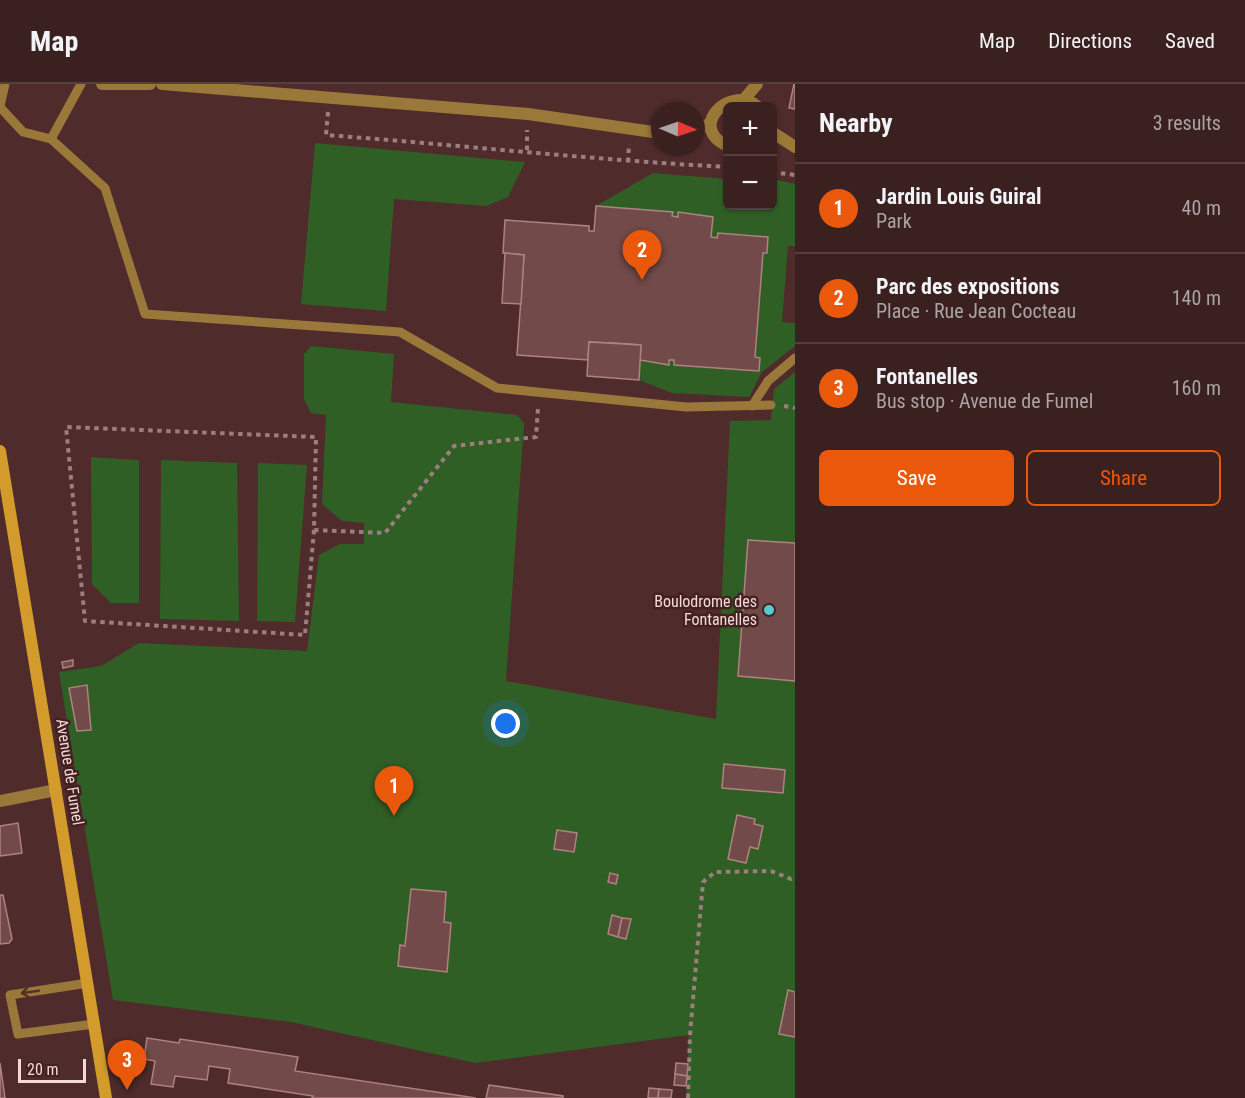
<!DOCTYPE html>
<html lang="en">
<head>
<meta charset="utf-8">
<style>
	:root { --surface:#3b2020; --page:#462d2d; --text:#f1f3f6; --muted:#aca3a5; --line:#543e3e; --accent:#ea580c }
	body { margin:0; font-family:"Roboto Condensed",sans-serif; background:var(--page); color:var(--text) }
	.controls { position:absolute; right:18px; top:18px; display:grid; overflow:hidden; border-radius:9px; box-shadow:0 2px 4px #0004 }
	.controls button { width:54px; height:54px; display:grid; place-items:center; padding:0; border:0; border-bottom:2px solid var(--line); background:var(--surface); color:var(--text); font:30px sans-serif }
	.compass { position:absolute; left:651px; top:18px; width:54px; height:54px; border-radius:50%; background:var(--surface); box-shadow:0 2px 4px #0004; rotate:92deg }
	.scale { position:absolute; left:18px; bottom:15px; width:68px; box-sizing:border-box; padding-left:6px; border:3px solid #f3dad9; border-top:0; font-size:16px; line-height:21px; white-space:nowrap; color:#f3dad9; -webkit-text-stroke:4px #442121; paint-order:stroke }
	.you { position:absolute; left:506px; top:640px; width:21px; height:21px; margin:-15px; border:4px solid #fff; border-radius:50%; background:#1a73e8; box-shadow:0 0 0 9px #1a73e833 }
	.badge { display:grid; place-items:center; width:39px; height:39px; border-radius:50%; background:var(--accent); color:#fff; font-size:20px; font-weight:700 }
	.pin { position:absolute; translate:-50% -50px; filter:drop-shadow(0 2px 3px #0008) }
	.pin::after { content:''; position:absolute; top:32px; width:21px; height:18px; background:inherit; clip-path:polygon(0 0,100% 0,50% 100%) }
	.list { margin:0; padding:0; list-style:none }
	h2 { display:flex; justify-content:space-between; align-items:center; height:78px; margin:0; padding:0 24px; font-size:26px }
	h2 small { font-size:20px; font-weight:400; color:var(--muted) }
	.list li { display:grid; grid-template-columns:39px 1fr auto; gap:18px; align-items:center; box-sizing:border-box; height:90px; padding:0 24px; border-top:2px solid var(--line) }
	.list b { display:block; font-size:22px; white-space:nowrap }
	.list p { margin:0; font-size:20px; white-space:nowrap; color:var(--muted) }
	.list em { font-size:20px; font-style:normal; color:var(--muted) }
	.actions { display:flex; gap:12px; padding:18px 24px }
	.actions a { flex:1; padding:14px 0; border:2px solid var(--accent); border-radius:9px; text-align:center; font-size:21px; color:var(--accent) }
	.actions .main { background:var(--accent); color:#fff }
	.map { position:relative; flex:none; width:795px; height:1014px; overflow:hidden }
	header { display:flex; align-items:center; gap:36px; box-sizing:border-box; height:84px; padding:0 30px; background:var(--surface); border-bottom:2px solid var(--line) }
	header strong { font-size:28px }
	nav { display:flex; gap:33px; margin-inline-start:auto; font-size:21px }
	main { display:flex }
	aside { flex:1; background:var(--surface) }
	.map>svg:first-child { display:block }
	.green { fill:#305f26 }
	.building { fill:#714a49; stroke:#ae8281; stroke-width:1.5 }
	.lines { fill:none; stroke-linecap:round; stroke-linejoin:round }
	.path { stroke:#9c7e7d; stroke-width:4; stroke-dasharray:4.5 4.5; stroke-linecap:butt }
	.service { stroke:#9a783a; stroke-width:9 }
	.minor { stroke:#9a783a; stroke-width:12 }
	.secondary { stroke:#d29b2b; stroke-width:12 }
	.oneway { stroke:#553226 }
	.poi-dot { fill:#51ccd3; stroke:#442121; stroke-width:2 }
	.labels { text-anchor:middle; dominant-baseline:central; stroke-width:5; stroke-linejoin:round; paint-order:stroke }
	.poi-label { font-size:16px; fill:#f3dad9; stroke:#442121; text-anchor:end }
	.street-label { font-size:16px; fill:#f3dad9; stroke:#442121 }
</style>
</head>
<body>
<header>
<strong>Map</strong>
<nav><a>Map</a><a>Directions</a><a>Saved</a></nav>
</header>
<main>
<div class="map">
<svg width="795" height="1014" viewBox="0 0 795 1014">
	<rect width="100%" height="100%" fill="#4f2b2b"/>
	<g class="green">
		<polygon points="315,59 525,78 508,113 486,122 394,115 386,227 301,220"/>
		<polygon points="653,89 727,95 728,122 772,122 773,95 795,100 795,162 788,162 782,238 795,239 795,262 762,288 749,313 672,309 639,296 640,276 668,280 669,276 674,276 759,287 760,274 755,273 763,169 767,169 768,153 718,149 717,154 711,153 713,134 678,129 678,133 672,132 672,128 596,122"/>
		<polygon points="311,262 394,270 391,318 517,331 524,339 506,597 716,635 730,337 771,336 774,305 795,288 795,1014 686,1014 689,951 475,979 291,938 113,916 59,588 101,582 139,559 307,567 319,471 340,460 364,460 364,439 342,437 322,420 326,331 311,329 304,315 304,270"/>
		<polygon points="91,373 139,376 139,519 111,519 92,500"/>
		<polygon points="161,376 237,379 239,537 160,535"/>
		<polygon points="258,379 307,381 295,538 257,537"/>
	</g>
	<g class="building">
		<polygon points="794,0 795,0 795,25 789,24"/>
		<polygon points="596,122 673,128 672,132 678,133 678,128 713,133 711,153 717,154 718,149 768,153 767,169 763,169 755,273 760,274 759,287 674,281 674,276 669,276 669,281 640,276 641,261 614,259 589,258 588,276 517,271 524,171 503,169 505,136 589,142 589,147 594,147"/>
		<polygon points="505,169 524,171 521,220 502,219"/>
		<polygon points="589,258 641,261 639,296 587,292"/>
		<polygon points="748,456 795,459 795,597 738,592"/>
		<polygon points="73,576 73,582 63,584 62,578"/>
		<polygon points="87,601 91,646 77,647 69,604"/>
		<polygon points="724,680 785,686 783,709 722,704"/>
		<polygon points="737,731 755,735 754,740 763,742 758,765 750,763 746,779 728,775"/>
		<polygon points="18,739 22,769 0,772 0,742"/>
		<polygon points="557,746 577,749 574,768 554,765"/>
		<polygon points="610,789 618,791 616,800 608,798"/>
		<polygon points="411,805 446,808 444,838 451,839 447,888 398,882 400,861 405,862"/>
		<polygon points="0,811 3,811 12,855 9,859 0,860"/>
		<polygon points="612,831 622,834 618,853 608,850"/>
		<polygon points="622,834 631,835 626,855 618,853"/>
		<polygon points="788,906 795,908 795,953 779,950"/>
		<polygon points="147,954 179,959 180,955 298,973 295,987 476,1014 312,1014 313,1012 228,999 230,985 209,982 207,996 175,992 173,1003 151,1000 155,977 144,975"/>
		<polygon points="0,979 5,1014 0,1014"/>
		<polygon points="676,979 688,980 687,992 675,990"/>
		<polygon points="675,990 687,992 686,1002 674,1001"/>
		<polygon points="489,1001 563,1012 563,1014 486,1014"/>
		<polygon points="649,1004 659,1005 658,1014 648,1014"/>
		<polygon points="659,1005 672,1006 671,1014 658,1014"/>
	</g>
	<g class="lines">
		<g class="path">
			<path d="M328 28 326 51C460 61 594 76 728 83"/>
			<polyline points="527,66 527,46"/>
			<polyline points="628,78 629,60"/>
			<polyline points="772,88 795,91"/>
			<polyline points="784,322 795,324"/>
			<polyline points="314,446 305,551 85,537 66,343 316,353 314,446 385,449 454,362 536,353 538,324"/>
			<polyline points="688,1014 690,951 703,798 715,788 771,787 791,795 795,793"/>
		</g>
		<g class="service">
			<polyline points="0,22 5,0"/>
			<polyline points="0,23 23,48 51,55 105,104 145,230 400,248 497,304 686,323 771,321"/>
			<polyline points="51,55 81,0"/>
			<polyline points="752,322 768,297 795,274"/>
			<polyline points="88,899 10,911 18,950 94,940"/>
		</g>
		<g class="minor">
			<polyline points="102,0 150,0"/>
			<polyline points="162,0 528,30 660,49"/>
			<polyline points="746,13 757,0"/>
			<polyline points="696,45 710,40"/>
			<polyline points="772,48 795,63"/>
			<path d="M728 62C687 45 728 0 757 22"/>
			<polyline points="0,717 56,706"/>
		</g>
		<polyline class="secondary" points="0,367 106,1014"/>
	</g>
	<defs><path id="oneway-shaft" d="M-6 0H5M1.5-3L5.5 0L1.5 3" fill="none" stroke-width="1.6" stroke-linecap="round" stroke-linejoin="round" transform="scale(1.5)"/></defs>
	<use class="oneway" href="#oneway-shaft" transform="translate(30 908) rotate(172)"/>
	<circle class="poi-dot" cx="769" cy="526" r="6"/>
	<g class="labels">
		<g class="poi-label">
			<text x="757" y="517">Boulodrome des<tspan x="757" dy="18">Fontanelles</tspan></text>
		</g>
		<g class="street-label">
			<text transform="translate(70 688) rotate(81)">Avenue de Fumel</text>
		</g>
	</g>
</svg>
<div class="controls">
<button>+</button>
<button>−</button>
</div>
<svg class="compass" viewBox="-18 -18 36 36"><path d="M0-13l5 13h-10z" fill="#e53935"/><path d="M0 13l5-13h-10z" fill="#aca3a5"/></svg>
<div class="scale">20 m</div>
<div class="you"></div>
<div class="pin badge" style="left:394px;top:732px">1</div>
<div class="pin badge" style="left:642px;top:196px">2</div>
<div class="pin badge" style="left:127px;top:1006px">3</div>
</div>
<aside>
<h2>Nearby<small>3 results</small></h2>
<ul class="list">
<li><span class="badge">1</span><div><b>Jardin Louis Guiral</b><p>Park</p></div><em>40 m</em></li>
<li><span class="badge">2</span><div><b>Parc des expositions</b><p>Place · Rue Jean Cocteau</p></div><em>140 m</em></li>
<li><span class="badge">3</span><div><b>Fontanelles</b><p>Bus stop · Avenue de Fumel</p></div><em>160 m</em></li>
</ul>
<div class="actions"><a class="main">Save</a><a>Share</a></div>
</aside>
</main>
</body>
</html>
